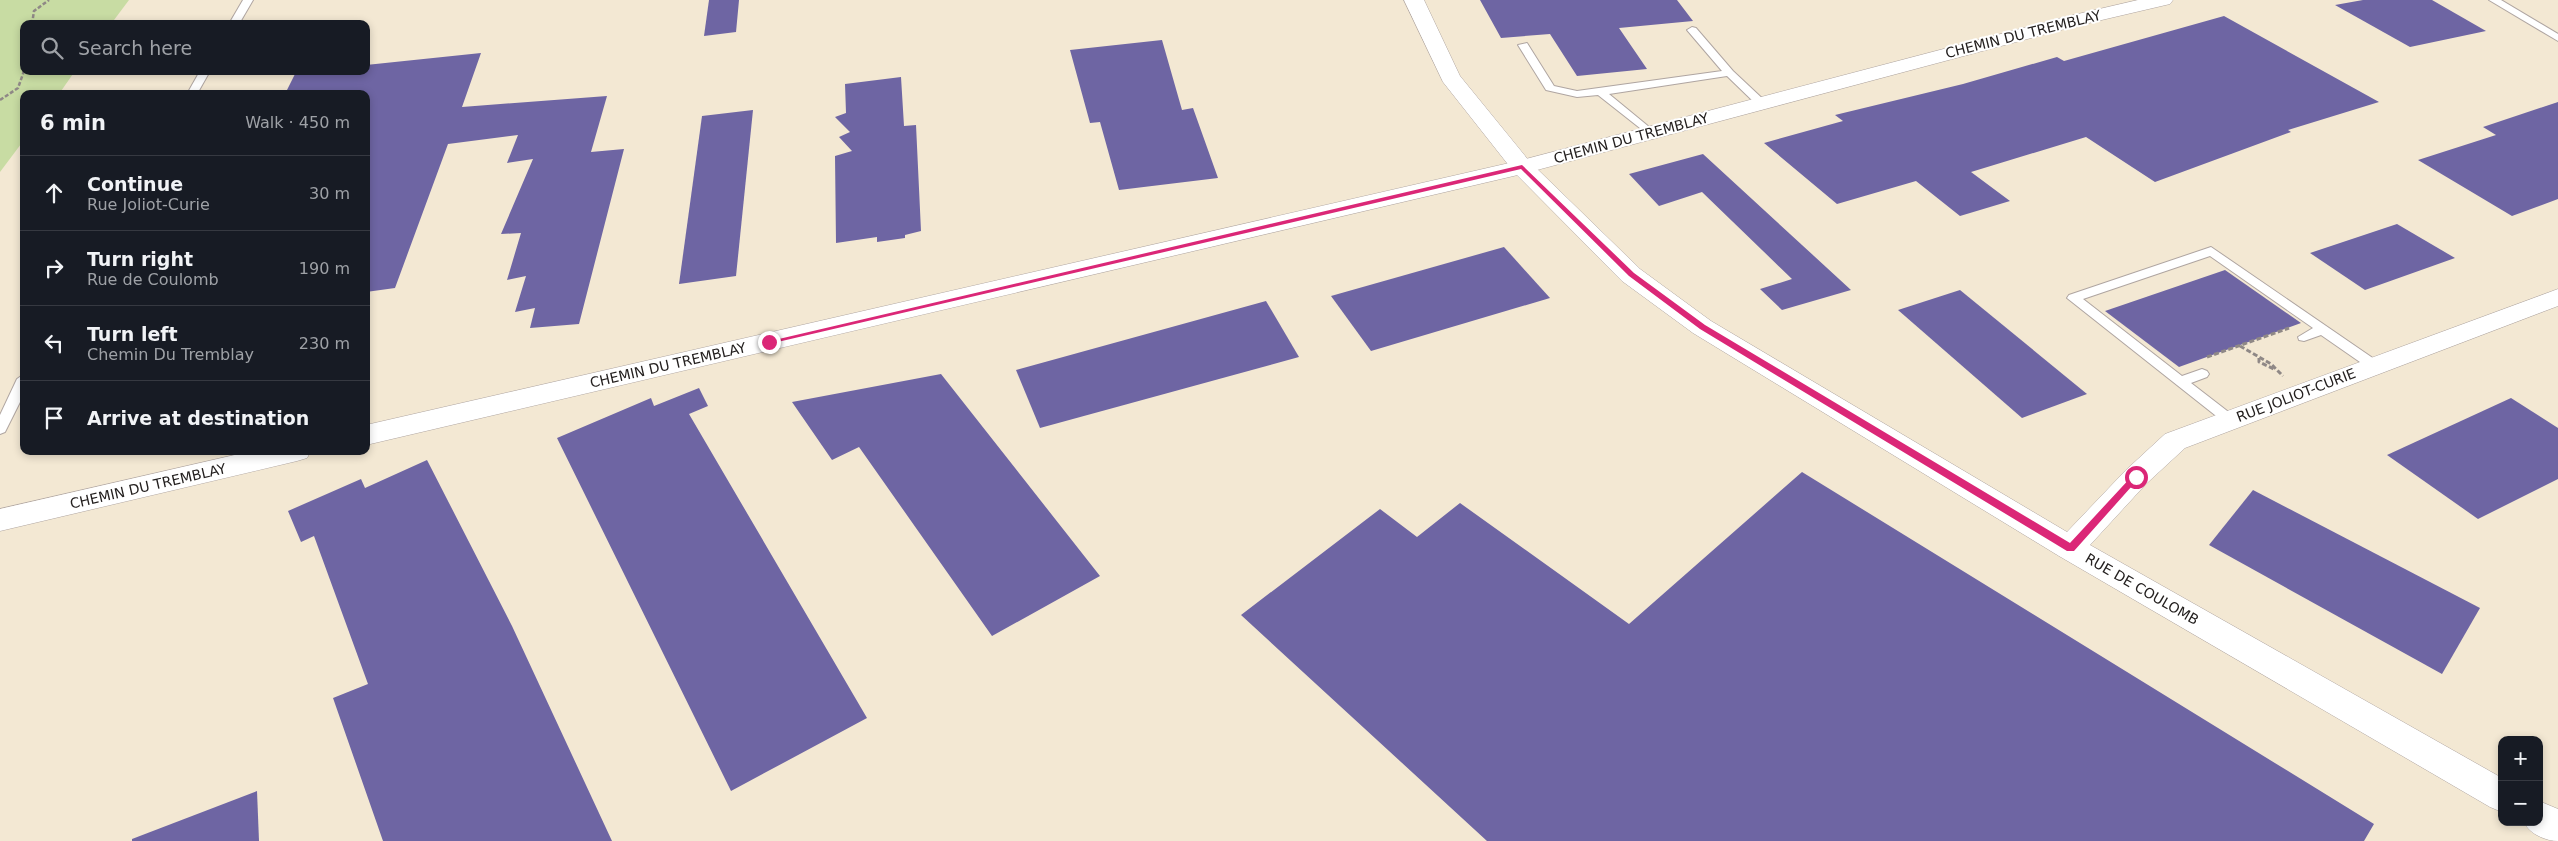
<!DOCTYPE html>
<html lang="en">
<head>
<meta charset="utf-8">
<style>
	:root { --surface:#171b24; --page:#242831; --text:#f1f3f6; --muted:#9ea1a6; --line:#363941 }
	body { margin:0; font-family:"DejaVu Sans",sans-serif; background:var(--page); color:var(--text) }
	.controls { position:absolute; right:15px; bottom:15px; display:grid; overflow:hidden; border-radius:10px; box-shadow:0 2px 8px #0003 }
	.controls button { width:45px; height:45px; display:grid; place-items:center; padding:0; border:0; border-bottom:1px solid var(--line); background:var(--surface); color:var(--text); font:25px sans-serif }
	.stop { position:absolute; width:15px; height:15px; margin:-11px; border:4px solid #db2777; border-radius:50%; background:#fff }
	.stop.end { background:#db2777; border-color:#fff; box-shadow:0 1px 5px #0008 }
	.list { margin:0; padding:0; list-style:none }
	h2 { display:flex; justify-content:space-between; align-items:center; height:65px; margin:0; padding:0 20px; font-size:21px }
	h2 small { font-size:16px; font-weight:400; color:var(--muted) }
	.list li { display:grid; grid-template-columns:32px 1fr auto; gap:15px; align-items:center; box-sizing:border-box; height:75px; padding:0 20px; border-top:1px solid var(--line) }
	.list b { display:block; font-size:19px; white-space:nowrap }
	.list p { margin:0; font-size:16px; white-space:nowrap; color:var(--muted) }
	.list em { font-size:16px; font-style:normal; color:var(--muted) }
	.icon { flex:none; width:28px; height:28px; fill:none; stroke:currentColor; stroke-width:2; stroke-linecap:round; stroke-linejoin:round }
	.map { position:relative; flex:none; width:2558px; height:841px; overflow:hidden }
	.search { position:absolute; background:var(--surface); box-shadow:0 2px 8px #0003; left:20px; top:20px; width:350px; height:55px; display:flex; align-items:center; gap:12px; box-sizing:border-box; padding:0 18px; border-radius:10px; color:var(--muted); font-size:19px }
	.panel { position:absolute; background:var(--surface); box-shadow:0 2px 8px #0003; left:20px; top:90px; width:350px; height:365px; border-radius:10px }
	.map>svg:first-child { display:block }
	.industrial { fill:#f3e8d3; fill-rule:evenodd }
	.green { fill:#c8dca3 }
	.building { fill:#6e65a3 }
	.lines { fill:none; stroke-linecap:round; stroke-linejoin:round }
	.lane-casing { stroke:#afa5a1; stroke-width:2 }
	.street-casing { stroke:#afa5a1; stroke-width:1 }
	.secondary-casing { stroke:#afa5a1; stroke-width:1 }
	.path-far1 { stroke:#8f8886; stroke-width:2.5; stroke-dasharray:4 2; stroke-linecap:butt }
	.path { stroke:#8f8886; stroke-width:3; stroke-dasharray:5 2.5; stroke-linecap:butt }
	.lane { fill:#fff; fill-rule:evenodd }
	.street { fill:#fff; fill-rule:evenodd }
	.secondary { fill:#fff; fill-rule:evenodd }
	.route { fill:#db2777 }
	.labels { text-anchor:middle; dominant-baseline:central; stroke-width:4; stroke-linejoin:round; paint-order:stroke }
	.street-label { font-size:14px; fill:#24201f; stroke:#fff }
</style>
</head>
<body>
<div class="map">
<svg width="2558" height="841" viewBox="0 0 2558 841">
	<rect width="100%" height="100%" fill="#fbf1ed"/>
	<path class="industrial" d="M0 0H2558V841H0ZM24 24H366V71H24ZM24 94H366V451H24ZM2502 740H2539V822H2502Z"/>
	<polygon class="green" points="0,0 129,0 111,24 24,24 24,71 75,71 59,94 24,94 24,140 0,172"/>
	<g class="building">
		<polygon points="709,0 739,0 736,32 704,36"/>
		<polygon points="1480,0 1677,0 1693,21 1619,28 1647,69 1577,76 1550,34 1501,38"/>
		<polygon points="2363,0 2432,0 2486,31 2410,47 2335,5"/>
		<polygon points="2224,16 2379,102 2288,130 2291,132 2155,182 2086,137 1971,172 2010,201 1960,216 1916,181 1837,204 1764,143 1843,121 1835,115 1963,84 2057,57 2064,61"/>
		<polygon points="1162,40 1182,110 1193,108 1218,178 1119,190 1100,122 1090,123 1070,50"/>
		<polygon points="481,53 462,107 607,96 591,152 624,149 579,324 530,328 535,308 515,312 526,276 507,280 521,233 501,234 533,159 507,163 518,135 448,144 395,288 366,292 366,94 285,94 296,72 366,71 366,65"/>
		<polygon points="901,77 904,126 916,125 921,231 905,235 905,238 877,242 877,237 836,243 835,156 852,151 839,137 850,132 835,117 846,113 845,84"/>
		<polygon points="2558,102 2558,199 2512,216 2418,160 2496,135 2483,127"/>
		<polygon points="753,110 736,276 679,284 702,116"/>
		<polygon points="1703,154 1851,290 1782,310 1760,289 1792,279 1702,192 1659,206 1629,174"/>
		<polygon points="2397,224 2455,258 2365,290 2310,253"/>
		<polygon points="1504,247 1550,298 1371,351 1331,296"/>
		<polygon points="2225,270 2301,323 2179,367 2105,311"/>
		<polygon points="1960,290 2087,394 2022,418 1898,310"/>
		<polygon points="1266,301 1299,357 1040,428 1016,370"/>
		<polygon points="941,374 1100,576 992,636 859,447 832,460 792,402"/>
		<polygon points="699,388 708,406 689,414 867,718 731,791 557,438 651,398 654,406"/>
		<polygon points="2511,398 2558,428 2558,479 2478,519 2387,455"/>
		<polygon points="427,460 512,626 612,841 383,841 333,698 368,684 314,536 301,542 288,511 361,479 365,488"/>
		<polygon points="1802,472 2374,824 2364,841 1487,841 1241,615 1380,509 1417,537 1460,503 1629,624"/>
		<polygon points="2253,490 2480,608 2442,674 2209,545"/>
		<polygon points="257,791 259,841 132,841 132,839"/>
	</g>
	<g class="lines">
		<g class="lane-casing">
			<g id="lane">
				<polygon points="243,0 253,0 239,24 229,24"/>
				<polygon points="2489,0 2501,0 2558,34 2558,41"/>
				<polygon points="1692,27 1696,28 1733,71 1765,101 1765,105 1757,105 1727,76 1609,94 1654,131 1654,135 1650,136 1598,95 1577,97 1546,90 1518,45 1527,43 1554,86 1577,91 1722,71 1687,30"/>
				<polygon points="200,71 210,71 197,94 187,94"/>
				<polygon points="2211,247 2380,363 2382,366 2380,369 2370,369 2321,335 2304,341 2299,340 2298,337 2313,328 2210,256 2083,299 2182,376 2202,369 2207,371 2209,374 2207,377 2191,383 2235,417 2237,420 2230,425 2225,423 2067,298 2069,295"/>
				<polygon points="24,374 24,394 5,432 0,434 0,415 17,379"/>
			</g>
		</g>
		<g class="street-casing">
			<g id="street">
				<polygon points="1404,0 1424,0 1460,76 1530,162 1640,269 1711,321 2067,532 2126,470 2165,434 2558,289 2558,306 2185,448 2146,484 2090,545 2502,778 2502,812 2490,807 2059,556 1693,333 1622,281 1514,172 1443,82"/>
				<path d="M2539 801 2558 809V841C2546 841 2529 834 2524 822H2539Z"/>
			</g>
		</g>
		<g class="secondary-casing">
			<g id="secondary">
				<polygon points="2138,0 2173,0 2170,4 2076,26 1522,174 366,445 366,425 1518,161 2065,17"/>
				<polygon points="252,451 311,451 307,458 297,461 0,531 0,509"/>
			</g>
		</g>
		<g class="path-far1">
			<polyline points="32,24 34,11 49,0"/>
			<polyline points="0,100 18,88 24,71"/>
		</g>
		<g class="path">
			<polyline points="2240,346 2271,364 2283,376"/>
			<polyline points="2207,357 2289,328"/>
			<polyline points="2259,358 2259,362 2274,369"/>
		</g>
		<use href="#lane" class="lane"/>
		<use href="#street" class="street"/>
		<use href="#secondary" class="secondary"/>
	</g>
	<polygon class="route" points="1522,165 1634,273 1705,325 2070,543 2133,475 2140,477 2074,551 2067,551 1700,329 1629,276 1521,169 769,344 766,342"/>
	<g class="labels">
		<g class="street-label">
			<text transform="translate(2023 34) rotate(-14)">CHEMIN DU TREMBLAY</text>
			<text transform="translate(1631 138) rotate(-15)">CHEMIN DU TREMBLAY</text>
			<text transform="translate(668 365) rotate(-13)">CHEMIN DU TREMBLAY</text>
			<text transform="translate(2296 395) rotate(-21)">RUE JOLIOT-CURIE</text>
			<text transform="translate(148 486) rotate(-13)">CHEMIN DU TREMBLAY</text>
			<text transform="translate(2142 589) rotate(30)">RUE DE COULOMB</text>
		</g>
	</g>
</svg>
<div class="controls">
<button>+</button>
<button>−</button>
</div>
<div class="stop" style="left:2136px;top:477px"></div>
<div class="stop end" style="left:769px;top:342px"></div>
<div class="search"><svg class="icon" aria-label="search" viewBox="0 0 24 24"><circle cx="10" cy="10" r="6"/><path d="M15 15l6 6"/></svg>Search here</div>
<section class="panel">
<h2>6 min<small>Walk · 450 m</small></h2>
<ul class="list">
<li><svg class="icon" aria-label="ahead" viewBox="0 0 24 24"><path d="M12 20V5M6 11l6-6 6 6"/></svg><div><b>Continue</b><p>Rue Joliot-Curie</p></div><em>30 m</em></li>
<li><svg class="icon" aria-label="right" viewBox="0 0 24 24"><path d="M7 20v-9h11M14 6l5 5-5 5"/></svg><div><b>Turn right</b><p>Rue de Coulomb</p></div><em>190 m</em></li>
<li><svg class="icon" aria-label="left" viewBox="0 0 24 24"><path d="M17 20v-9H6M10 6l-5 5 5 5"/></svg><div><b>Turn left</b><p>Chemin Du Tremblay</p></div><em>230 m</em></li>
<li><svg class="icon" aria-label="arrive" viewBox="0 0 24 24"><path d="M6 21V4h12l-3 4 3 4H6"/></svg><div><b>Arrive at destination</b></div></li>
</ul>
</section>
</div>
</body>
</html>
